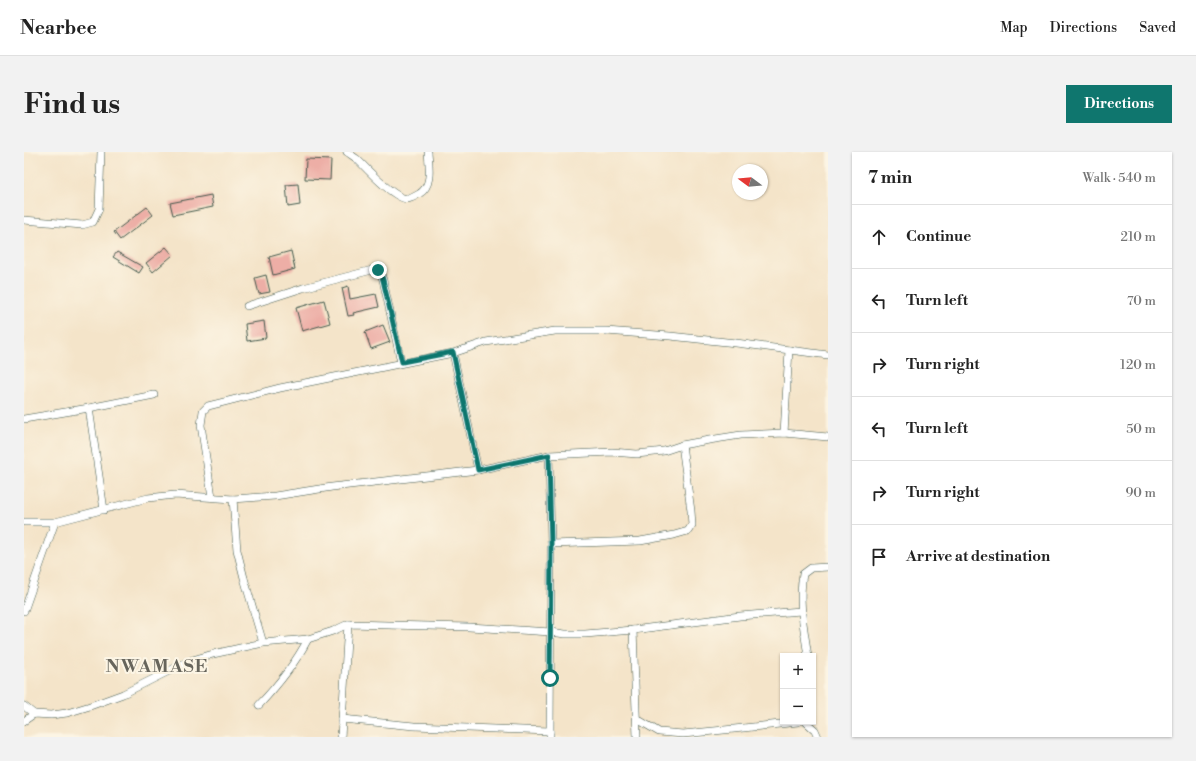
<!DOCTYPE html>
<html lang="en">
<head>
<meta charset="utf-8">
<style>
	:root { --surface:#fff; --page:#f2f2f2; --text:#222; --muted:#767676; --line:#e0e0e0; --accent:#0f766e }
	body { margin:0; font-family:"Libre Bodoni",serif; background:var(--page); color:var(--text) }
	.controls { position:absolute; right:12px; bottom:12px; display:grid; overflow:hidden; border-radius:0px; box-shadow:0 1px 3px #0004 }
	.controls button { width:36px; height:36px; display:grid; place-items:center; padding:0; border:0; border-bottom:1px solid var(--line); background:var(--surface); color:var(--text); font:20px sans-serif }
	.compass { position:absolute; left:708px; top:12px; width:36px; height:36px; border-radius:50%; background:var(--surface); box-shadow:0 1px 3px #0004; rotate:286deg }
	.stop { position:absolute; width:12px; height:12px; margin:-9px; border:3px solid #0f766e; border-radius:50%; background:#fff }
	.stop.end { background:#0f766e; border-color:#fff; box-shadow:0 1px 4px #0008 }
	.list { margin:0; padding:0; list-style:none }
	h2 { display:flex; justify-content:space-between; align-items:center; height:52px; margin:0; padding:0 16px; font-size:17px }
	h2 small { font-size:13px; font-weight:400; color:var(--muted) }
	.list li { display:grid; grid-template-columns:26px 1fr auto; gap:12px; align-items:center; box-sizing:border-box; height:64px; padding:0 16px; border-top:1px solid var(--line) }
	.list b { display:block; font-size:15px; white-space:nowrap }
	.list em { font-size:13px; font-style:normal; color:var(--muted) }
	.icon { flex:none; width:22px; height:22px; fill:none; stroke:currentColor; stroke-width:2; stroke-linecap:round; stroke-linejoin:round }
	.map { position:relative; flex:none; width:804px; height:585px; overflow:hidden; border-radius:0px }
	header { display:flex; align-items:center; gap:24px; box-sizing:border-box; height:56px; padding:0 20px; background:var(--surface); border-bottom:1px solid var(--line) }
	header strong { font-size:19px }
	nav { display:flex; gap:22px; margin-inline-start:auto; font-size:14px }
	.intro { display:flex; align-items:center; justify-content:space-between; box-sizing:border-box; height:96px; padding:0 24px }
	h1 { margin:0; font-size:28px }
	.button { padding:10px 18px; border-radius:0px; background:var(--accent); color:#fff; font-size:14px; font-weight:700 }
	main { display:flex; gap:24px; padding:0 24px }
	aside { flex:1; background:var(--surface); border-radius:0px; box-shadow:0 1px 3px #0004 }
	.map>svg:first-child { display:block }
	.building { fill:#edaea6 }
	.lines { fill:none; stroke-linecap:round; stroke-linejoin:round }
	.minor-casing { stroke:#3f564a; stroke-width:8 }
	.minor { stroke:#fff; stroke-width:7 }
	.route { stroke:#0f766e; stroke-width:5 }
	.labels { text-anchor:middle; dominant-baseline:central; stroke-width:4; stroke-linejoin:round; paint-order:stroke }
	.district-label { font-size:18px; font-weight:bold; letter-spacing:1px; fill:#67655c; stroke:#fcf5e5 }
</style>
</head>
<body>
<header>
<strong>Nearbee</strong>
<nav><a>Map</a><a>Directions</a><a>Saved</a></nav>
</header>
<div class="intro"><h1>Find us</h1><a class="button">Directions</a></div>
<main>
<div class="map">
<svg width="804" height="585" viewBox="0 0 804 585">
	<rect width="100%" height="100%" fill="#fcf5e5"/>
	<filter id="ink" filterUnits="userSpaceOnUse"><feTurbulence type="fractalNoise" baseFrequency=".025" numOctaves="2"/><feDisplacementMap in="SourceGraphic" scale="8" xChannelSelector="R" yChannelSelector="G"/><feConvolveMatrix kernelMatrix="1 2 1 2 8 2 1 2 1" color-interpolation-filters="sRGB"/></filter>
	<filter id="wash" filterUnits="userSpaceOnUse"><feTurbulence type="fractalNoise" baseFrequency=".012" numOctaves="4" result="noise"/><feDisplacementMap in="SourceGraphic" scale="16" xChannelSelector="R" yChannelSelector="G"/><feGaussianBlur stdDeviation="0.9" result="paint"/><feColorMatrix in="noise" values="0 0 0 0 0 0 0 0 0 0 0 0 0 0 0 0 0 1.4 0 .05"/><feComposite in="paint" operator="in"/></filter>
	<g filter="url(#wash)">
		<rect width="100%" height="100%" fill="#f4e4c9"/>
		<g id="blocks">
			<g class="building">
				<polygon points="282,7 307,8 306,28 281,27"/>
				<polygon points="274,32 276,53 264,55 262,33"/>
				<polygon points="187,43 189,55 149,63 146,51"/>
				<polygon points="123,55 129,63 96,88 90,80"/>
				<polygon points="142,95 149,103 129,120 122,111"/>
				<polygon points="267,99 271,117 249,123 245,105"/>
				<polygon points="93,100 119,115 115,121 89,105"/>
				<polygon points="242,123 246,140 235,142 231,126"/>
				<polygon points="324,134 326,147 352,142 355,155 329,161 330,163 324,164 318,136"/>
				<polygon points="300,148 306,171 278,179 272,156"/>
				<polygon points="240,169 242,186 223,189 221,172"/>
				<polygon points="359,173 366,190 347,197 341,180"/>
			</g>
		</g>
	</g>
	<g filter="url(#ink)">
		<use href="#blocks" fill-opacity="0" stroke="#3f564a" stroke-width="1"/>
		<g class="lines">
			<g class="minor-casing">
				<g id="minor">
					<path d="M323 0C326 2 330 5 333 7 343 17 369 46 383 47 387 47 391 44 395 42 409 34 405 14 404 0"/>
					<polyline points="0,68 58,73 69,70 75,57 77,0"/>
					<polyline points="223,154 279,136 348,118 354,118 357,122 359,128 377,210"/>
					<polyline points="429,201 454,318"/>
					<polyline points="65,256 80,358"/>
					<polyline points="0,267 65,256 130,243"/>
					<polyline points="760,281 765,198"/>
					<polyline points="525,303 527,392 526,585"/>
					<polyline points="188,345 177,273 179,259 184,254 256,236 429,201 462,190 531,179 582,179 646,184 712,191 804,203"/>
					<polyline points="209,347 213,398 220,426 239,491"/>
					<polyline points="0,370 31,370 124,346 151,343 209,347 251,344 308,335 454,318 525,303 588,300 613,302 640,299 658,293 685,288 717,283 760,281 804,285"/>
					<polyline points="527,392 616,389 650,383 664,379 668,373 667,359 658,293"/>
					<polyline points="0,459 31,370"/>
					<polyline points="609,478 613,585"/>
					<path d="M784 504C780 477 774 450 779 422L787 416 804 415"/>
					<path d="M235 553C255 532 271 512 284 487"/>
					<polyline points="0,554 10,562"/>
					<polyline points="318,567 390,574 526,579"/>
					<polyline points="613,567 635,580 659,582 710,577 774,570"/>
					<polyline points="0,569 10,562 27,563 43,561 66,554 99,542 165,509 189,502 239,491 284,487 309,479 324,472 445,475 527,480 541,482 561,482 609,478 716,464 777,459"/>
					<polyline points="782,570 791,578 794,585"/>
					<polyline points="317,585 324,472"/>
				</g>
			</g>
			<use href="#minor" class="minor"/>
		</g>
	</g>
	<g class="lines" filter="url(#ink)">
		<polyline class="route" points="354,118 357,122 359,128 378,210 429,200 454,318 525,303 527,392 526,526"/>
	</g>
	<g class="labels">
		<g class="district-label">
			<text x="133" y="514">NWAMASE</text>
		</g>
	</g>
</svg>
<div class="controls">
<button>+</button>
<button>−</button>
</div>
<svg class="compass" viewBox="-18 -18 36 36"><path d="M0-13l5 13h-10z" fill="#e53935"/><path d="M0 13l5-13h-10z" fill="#767676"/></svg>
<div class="stop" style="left:526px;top:526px"></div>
<div class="stop end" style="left:354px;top:118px"></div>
</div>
<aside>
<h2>7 min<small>Walk · 540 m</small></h2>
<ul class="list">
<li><svg class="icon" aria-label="ahead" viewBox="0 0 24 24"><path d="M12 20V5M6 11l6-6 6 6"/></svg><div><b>Continue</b></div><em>210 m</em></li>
<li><svg class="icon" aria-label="left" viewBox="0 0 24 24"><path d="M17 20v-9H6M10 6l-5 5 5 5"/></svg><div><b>Turn left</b></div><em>70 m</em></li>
<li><svg class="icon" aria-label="right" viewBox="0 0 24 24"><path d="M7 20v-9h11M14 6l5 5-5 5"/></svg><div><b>Turn right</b></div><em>120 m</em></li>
<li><svg class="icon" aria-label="left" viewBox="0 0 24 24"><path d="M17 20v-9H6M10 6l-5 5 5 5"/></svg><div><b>Turn left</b></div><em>50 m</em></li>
<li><svg class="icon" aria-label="right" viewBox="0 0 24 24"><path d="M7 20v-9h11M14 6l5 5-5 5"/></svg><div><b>Turn right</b></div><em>90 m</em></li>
<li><svg class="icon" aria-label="arrive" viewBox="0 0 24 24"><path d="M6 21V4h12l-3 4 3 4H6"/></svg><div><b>Arrive at destination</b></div></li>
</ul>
</aside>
</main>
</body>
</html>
